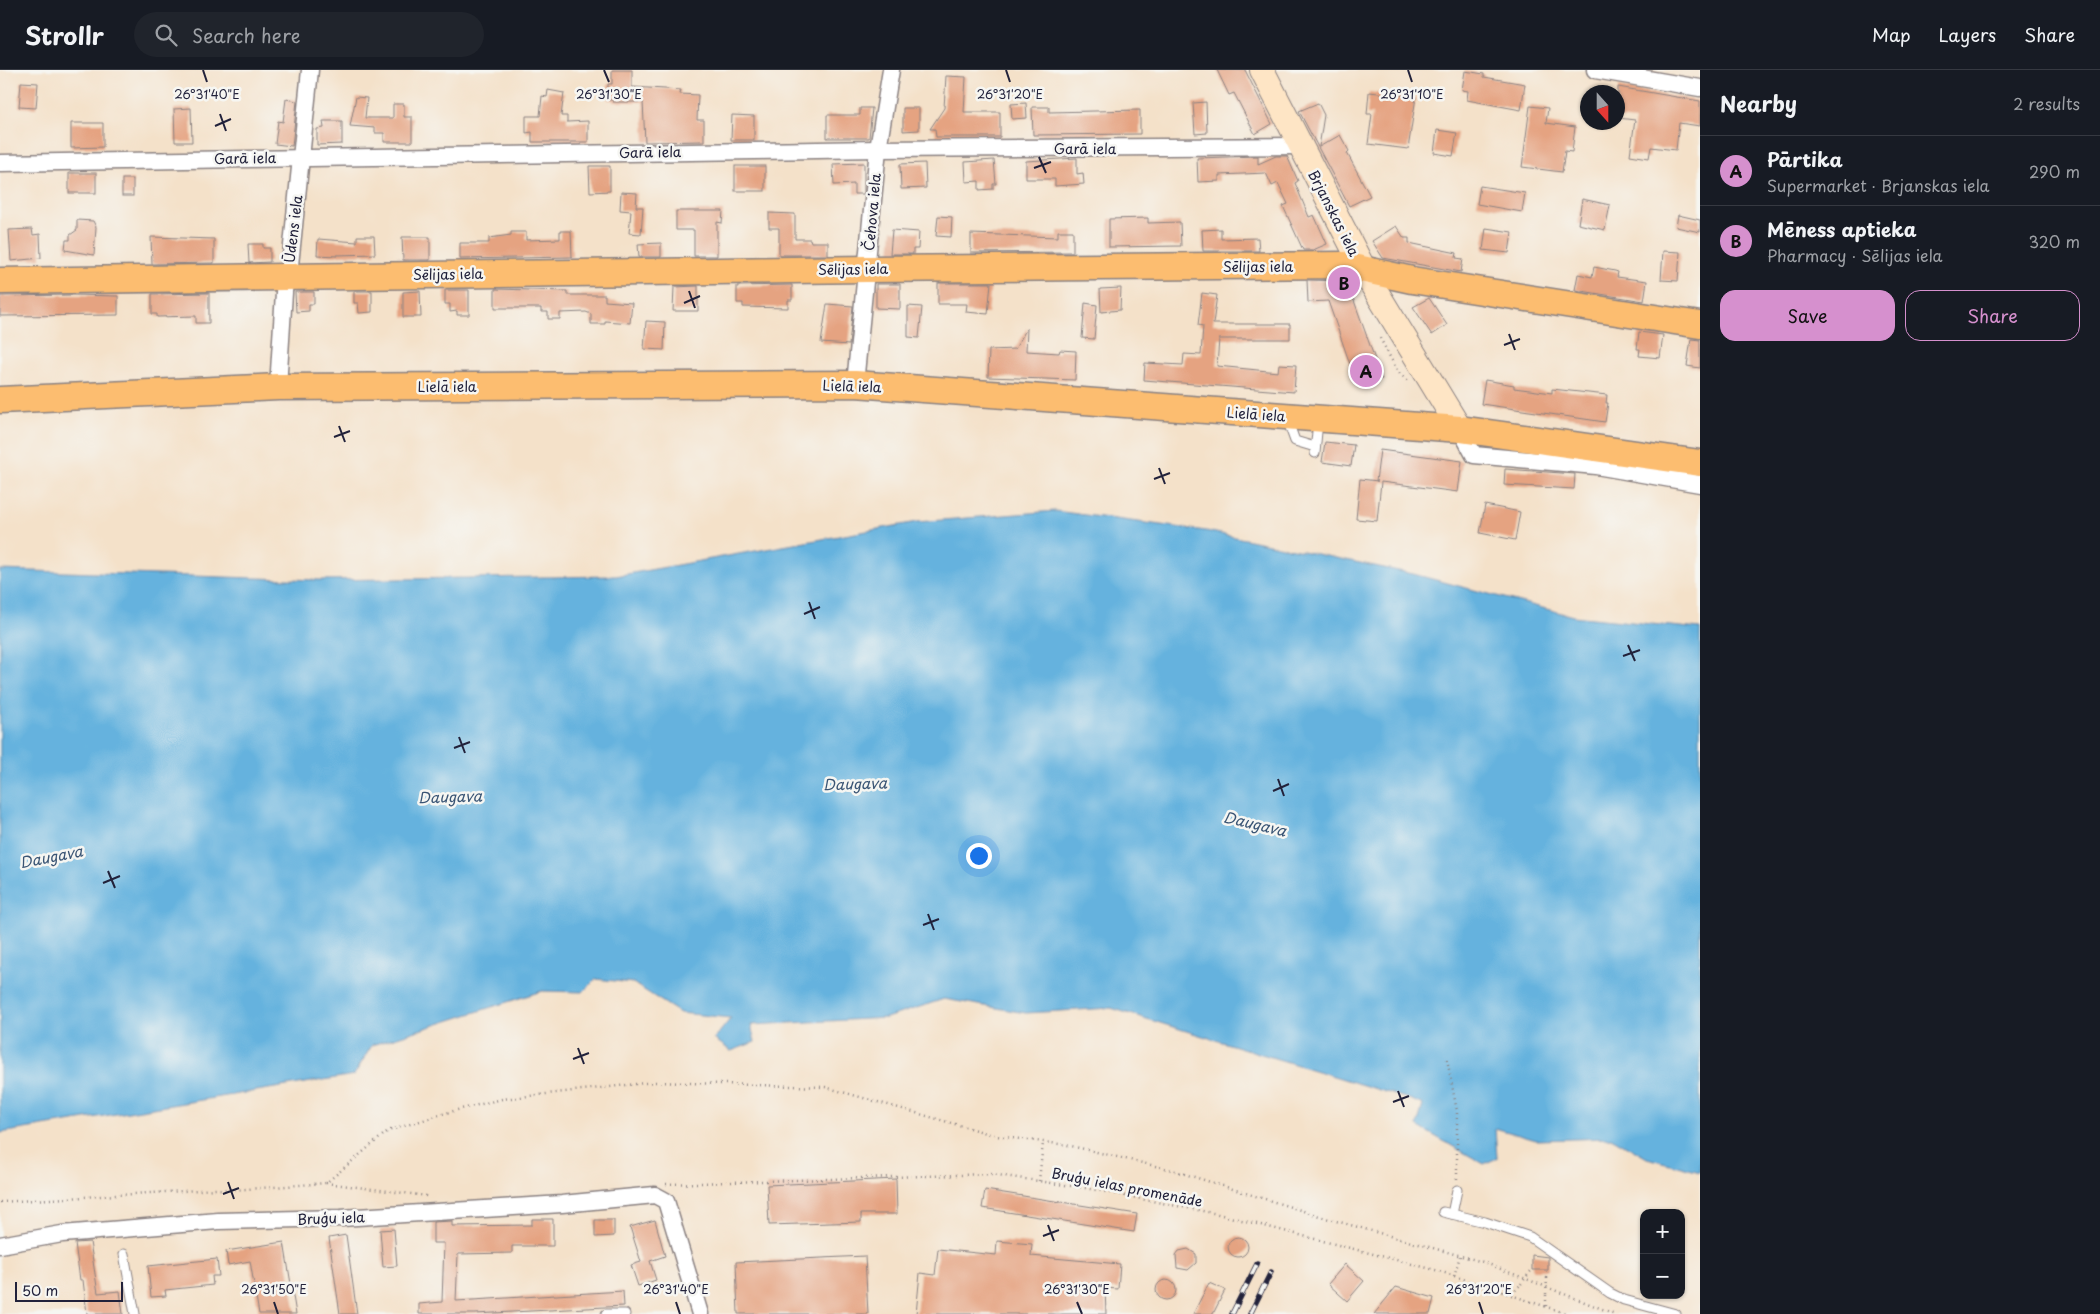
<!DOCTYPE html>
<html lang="en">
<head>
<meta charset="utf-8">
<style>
	:root { --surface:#171b24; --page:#20242c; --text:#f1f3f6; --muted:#9ea1a6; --line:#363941; --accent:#d690ce }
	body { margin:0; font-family:"Playpen Sans",sans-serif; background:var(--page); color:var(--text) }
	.controls { position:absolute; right:15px; bottom:15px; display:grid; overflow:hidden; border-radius:10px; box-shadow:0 1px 4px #0004 }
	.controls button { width:45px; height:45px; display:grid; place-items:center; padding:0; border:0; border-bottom:1px solid var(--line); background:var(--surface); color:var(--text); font:25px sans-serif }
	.compass { position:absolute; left:1580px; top:15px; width:45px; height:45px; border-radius:50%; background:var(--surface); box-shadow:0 1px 4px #0004; rotate:159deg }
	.scale { position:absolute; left:15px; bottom:12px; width:108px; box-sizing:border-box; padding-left:5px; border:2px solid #22223b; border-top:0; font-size:14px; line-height:18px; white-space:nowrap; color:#22223b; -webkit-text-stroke:4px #f6f6f2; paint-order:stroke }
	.you { position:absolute; left:978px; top:785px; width:18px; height:18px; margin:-12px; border:4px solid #fff; border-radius:50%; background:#1a73e8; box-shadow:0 0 0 8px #1a73e833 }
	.badge { display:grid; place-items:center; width:32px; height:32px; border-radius:50%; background:var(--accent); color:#111; font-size:16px; font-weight:700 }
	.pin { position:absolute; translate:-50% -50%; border:2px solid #fff; box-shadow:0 1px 5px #0006 }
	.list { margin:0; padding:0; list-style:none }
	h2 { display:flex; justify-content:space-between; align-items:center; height:65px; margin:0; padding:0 20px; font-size:21px }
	h2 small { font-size:16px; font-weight:400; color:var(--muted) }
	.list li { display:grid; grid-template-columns:32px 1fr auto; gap:15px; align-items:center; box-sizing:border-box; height:70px; padding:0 20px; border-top:1px solid var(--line) }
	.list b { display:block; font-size:19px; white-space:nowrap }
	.list p { margin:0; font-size:16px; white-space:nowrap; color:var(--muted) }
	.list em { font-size:16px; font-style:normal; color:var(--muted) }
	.actions { display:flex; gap:10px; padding:15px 20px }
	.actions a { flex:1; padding:11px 0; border:1px solid var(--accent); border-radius:15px; text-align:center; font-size:18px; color:var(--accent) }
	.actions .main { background:var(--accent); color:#111 }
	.icon { flex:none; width:28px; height:28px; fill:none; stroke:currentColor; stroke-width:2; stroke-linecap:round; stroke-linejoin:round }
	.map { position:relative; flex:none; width:1700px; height:1244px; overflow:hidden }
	header { display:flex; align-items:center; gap:30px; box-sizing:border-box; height:70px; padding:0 25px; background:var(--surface); border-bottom:1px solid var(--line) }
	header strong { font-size:24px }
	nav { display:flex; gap:28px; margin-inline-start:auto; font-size:18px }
	.search { width:350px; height:45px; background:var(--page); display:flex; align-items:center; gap:12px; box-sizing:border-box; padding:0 18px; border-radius:28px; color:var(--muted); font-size:19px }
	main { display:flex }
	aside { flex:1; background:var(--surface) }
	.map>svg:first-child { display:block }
	.water { fill:#65b2de; stroke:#446a8c }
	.building { fill:#e5a381 }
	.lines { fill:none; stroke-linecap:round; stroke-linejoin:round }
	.lane-casing { stroke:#8b8282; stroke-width:11 }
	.street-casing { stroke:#8b8282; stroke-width:19 }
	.secondary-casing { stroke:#8b8282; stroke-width:26 }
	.primary-casing { stroke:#8b8282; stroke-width:29 }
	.path { stroke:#8b8282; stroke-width:2.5; stroke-dasharray:1 4; stroke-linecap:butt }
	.lane { stroke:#fff; stroke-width:9 }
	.street { stroke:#fff; stroke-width:16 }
	.secondary { stroke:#fee5c5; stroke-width:24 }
	.primary { stroke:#fcbd6f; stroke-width:26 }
	.rail-casing { stroke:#22223b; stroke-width:5.5 }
	.rail { stroke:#f6f6f2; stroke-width:4; stroke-dasharray:11; stroke-linecap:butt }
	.path-bridge { stroke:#8b8282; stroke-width:2.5; stroke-dasharray:1 4; stroke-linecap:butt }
	.ticks { fill:none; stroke:#22223b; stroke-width:2 }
	.labels { text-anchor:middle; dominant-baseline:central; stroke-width:5; stroke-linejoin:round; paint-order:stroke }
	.street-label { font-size:14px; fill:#22223b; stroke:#f6f6f2 }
	.water-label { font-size:15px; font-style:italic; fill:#395474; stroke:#f6f6f2 }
	.ticks-label { font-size:12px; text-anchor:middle; fill:#22223b; stroke:#f6f6f2; stroke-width:5; stroke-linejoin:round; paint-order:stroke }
</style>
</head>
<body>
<header>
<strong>Strollr</strong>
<div class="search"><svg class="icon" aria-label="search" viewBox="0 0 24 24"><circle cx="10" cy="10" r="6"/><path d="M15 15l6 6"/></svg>Search here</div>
<nav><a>Map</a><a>Layers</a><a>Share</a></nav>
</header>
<main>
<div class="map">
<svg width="1700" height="1244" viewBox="0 0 1700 1244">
	<rect width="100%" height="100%" fill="#f6f6f2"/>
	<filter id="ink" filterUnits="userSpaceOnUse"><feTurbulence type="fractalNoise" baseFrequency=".02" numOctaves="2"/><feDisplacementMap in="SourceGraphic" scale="10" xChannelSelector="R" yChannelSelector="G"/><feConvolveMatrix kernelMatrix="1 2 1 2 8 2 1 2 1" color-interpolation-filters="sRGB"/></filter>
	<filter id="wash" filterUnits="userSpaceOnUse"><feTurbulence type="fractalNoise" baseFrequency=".0096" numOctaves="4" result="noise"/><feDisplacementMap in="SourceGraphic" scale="20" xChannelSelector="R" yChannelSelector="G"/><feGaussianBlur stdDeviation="1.12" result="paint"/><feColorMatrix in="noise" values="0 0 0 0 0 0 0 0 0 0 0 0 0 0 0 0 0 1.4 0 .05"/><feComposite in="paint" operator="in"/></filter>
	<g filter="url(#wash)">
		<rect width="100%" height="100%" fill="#f4e1c9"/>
		<polygon class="water" points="1055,441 1206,461 1413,504 1573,546 1700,559 1700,1102 1647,1088 1613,1068 1536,1070 1495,1058 1497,1088 1484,1094 1417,1056 1423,1035 1412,1030 1111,938 1026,943 944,929 886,948 751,955 755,972 731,981 714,969 731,948 680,943 633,913 596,909 583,922 542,921 372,975 354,1005 0,1063 0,500 319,510 616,506 917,452"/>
		<g id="blocks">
			<g class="building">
				<polygon points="612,0 632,0 632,17 681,20 680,24 698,25 697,50 704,50 704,71 645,72 643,32 613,32 613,30 608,30 608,14 612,14"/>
				<polygon points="1217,0 1245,0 1272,54 1255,64 1234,23 1229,25"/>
				<polygon points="1465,1 1484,4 1484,7 1525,14 1521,40 1467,30 1468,21 1462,20"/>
				<polygon points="946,6 966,7 964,42 1000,42 1000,67 936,67 935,59 930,59 944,38"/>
				<polygon points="21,12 38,13 36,38 19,37"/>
				<polygon points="1618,17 1700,31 1700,56 1679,53 1676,80 1651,77 1649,88 1630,85 1635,50 1618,48"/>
				<polygon points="548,20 564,23 561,46 567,46 567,52 588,51 588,72 532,72 532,62 526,63 526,46 540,46 542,26 547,27"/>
				<polygon points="1369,22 1416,27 1408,79 1368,74 1372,44 1367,44"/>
				<polygon points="356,27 367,28 365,48 393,48 393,34 404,34 404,47 412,47 412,72 384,72 384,63 375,63 375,58 350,56"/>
				<polygon points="286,29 297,31 292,76 275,74 278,51 283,52"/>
				<polygon points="1206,32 1207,63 1195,64 1193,33"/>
				<polygon points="1026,33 1027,48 1012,49 1011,34"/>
				<polygon points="1318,33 1324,45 1319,77 1340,65 1349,81 1347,83 1370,126 1349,136 1299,41"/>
				<polygon points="1530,36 1548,38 1546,53 1575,57 1572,82 1565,81 1562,102 1522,97"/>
				<polygon points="1032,37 1049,37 1049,42 1140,40 1140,64 1033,65"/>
				<polygon points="191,38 192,72 175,72 174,39"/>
				<polygon points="860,38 872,38 869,68 827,68 827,45 860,45"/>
				<polygon points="903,38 919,38 919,60 903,61"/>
				<polygon points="732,45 754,46 754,70 731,70"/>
				<polygon points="323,51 342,51 342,74 317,75 317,59 324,58"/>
				<polygon points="71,53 103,53 103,77 71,78"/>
				<polygon points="1437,60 1457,63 1453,86 1434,83"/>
				<polygon points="1258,86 1258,94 1276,86 1287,86 1298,111 1295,113 1309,147 1314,145 1327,174 1313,180 1303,180 1283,136 1288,134 1278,113 1272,116 1266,103 1219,105 1219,111 1198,112 1197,88"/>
				<polygon points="1077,88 1077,104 1083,103 1084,114 1055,116 1055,109 1026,109 1026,91"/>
				<polygon points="994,90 996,114 993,114 993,119 979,120 979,111 966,112 965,92"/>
				<polygon points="864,93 864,124 854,124 854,114 834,115 833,94"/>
				<polygon points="925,93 926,118 901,119 900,94"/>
				<polygon points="589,96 610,96 610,121 590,122"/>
				<rect x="735" y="96" width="30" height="25"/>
				<rect x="69" y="103" width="27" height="20"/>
				<rect x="122" y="109" width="11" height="17"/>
				<polygon points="1480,116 1525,123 1522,142 1477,134"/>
				<polygon points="621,122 637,123 636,137 643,137 641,164 629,163 631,141 620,140"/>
				<polygon points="1582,129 1610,135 1605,160 1578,154"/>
				<polygon points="676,141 723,141 722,153 717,152 717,186 694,186 694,160 676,160"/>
				<polygon points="769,143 795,144 795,169 810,169 811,172 828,172 828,185 779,185 779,158 769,158"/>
				<polygon points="1678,145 1700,150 1700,162 1676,157"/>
				<polygon points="938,146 952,147 951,167 936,166"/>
				<polygon points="1148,148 1148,153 1180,152 1181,176 1109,177 1109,149"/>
				<polygon points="77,150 93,151 96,157 94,185 65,180 66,170 70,170 70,165 77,160"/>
				<polygon points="1396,156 1404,168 1409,168 1409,173 1457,183 1456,188 1463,189 1461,202 1383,188 1372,171"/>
				<polygon points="1486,158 1512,162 1509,183 1483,180"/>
				<polygon points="32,159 33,165 40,164 41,188 11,191 9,160"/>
				<polygon points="1221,159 1221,169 1258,168 1259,181 1203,181 1202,160"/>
				<polygon points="892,160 919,162 918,179 913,179 913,184 890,184"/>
				<polygon points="560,161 571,161 572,187 460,189 460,173 489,173 489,168 511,165 511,162 526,162 526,170 560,169"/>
				<polygon points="1058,161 1073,161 1073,182 971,183 971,164 1058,167"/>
				<polygon points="357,166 374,166 375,184 337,185 337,186 317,185 318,169 357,172"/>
				<polygon points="151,167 214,169 214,193 152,194"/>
				<polygon points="402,167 430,167 430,190 403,190"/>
				<polygon points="661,173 661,187 639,187 638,174"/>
				<polygon points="248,174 263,174 263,178 270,178 270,192 249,193"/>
				<polygon points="1663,181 1680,182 1678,211 1661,210"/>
				<polygon points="1594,197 1615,201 1618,202 1617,207 1647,211 1644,231 1575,220 1578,204 1592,207"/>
				<polygon points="1307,210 1347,211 1382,309 1358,317 1328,231 1308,232"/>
				<polygon points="938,213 991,213 988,244 966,242 967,234 938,234"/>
				<polygon points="876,214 900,214 900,239 876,238"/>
				<polygon points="792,215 792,230 788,230 788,238 743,237 743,233 737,233 737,216"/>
				<polygon points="698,216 698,241 673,241 674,217"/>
				<polygon points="1121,218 1120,240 1101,242 1100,219"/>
				<polygon points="495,219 567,221 567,225 605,225 605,231 632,233 630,253 605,251 605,254 591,254 591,244 586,242 560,243 560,249 548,249 548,242 541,242 541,238 495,238"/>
				<polygon points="445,220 469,220 469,245 457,245 457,241 450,242 450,234 445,234"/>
				<polygon points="354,221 372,221 372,242 359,243 358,233 354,233"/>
				<polygon points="420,221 421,247 403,247 403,222"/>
				<polygon points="295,222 314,222 314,234 309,234 309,241 296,242"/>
				<polygon points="209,223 209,253 196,253 196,246 157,247 157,244 152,244 152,224"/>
				<polygon points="1202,223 1217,225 1213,254 1290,254 1290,269 1219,269 1217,296 1278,302 1279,294 1296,295 1294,322 1144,310 1145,293 1183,295 1184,284 1201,285 1203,256 1198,255"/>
				<polygon points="72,225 118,226 118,245 0,246 0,226"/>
				<polygon points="1429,228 1447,255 1432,265 1413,237"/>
				<polygon points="1085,233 1097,235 1094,269 1082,268"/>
				<polygon points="827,234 853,236 849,275 821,273"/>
				<polygon points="908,236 922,237 919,268 908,267"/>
				<polygon points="646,251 665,252 664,280 644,279"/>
				<polygon points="1027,258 1026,281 1059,283 1060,280 1076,281 1075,310 988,307 989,280 1015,279"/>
				<polygon points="1639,262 1663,265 1660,288 1639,286 1640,279 1637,279"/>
				<polygon points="1691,269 1700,270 1700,298 1687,296"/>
				<polygon points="1485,310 1514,315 1514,318 1552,323 1552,319 1607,325 1606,333 1608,333 1605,352 1481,334"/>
				<polygon points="1325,372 1354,375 1351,396 1322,392"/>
				<polygon points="1380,380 1462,391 1458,422 1381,412 1377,451 1356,449 1360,409 1378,411 1376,411"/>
				<polygon points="1505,399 1575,404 1574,419 1504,415"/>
				<polygon points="1485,435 1520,442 1515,470 1480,463"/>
				<polygon points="896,1109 897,1144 861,1144 861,1152 769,1155 767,1115"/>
				<polygon points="985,1120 1137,1144 1134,1162 982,1138"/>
				<polygon points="532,1149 553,1149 553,1176 512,1176 512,1183 458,1184 456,1231 623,1221 624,1236 475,1244 419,1244 419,1234 442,1232 444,1173 433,1173 433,1152 452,1151 452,1156 532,1155"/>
				<polygon points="595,1150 614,1150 614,1166 595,1167"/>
				<polygon points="655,1150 665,1186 650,1191 656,1210 638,1216 631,1195 641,1192 630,1157"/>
				<polygon points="394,1159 397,1196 383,1197 380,1160"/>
				<polygon points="346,1165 357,1244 340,1244 329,1168"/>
				<circle cx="1238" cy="1177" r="10"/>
				<polygon points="997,1171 1032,1174 1031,1186 1120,1194 1118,1219 1105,1218 1106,1244 916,1244 920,1203 935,1205 938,1179 996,1185"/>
				<polygon points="90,1172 98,1223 120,1221 123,1244 87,1244 83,1210 80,1210 75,1173"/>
				<polygon points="284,1172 296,1244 259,1244 250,1191 228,1195 226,1181"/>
				<polygon points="1188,1179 1196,1184 1196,1193 1188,1200 1177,1198 1176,1185 1179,1181"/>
				<polygon points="1532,1185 1548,1187 1548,1200 1532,1200"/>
				<polygon points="865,1186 868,1244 738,1244 736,1192"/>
				<polygon points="217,1189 219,1206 212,1206 213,1215 165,1220 166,1226 151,1227 148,1196"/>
				<polygon points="1345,1194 1364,1211 1347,1231 1328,1214"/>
				<circle cx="1166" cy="1220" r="10"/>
				<polygon points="1209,1213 1225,1220 1213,1244 1193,1244"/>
				<polygon points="1396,1217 1434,1228 1430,1244 1374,1244"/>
			</g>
		</g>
	</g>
	<g filter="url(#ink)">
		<use href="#blocks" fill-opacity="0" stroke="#8b8282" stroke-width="1"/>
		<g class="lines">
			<g class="lane-casing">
				<g id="lane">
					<polyline points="1287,349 1295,371 1315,377"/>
					<polyline points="1315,383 1318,351"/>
					<polyline points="1443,1142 1485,1152 1530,1167 1610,1223 1624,1230 1676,1244"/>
					<polyline points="1452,1144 1457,1120"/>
					<polyline points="124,1184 135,1244"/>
					<polyline points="606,1244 625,1244"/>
				</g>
			</g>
			<g class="street-casing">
				<g id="street">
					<polyline points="1595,0 1700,18"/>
					<polyline points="0,93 878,79 1300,76"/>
					<polyline points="855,314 878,79 891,0"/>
					<polyline points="278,317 285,207 290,195 310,0"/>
					<polyline points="1460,359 1474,385 1596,396 1700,414"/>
					<polyline points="0,1175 62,1164 218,1151 341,1148 562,1134 655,1125 666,1131 700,1244"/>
				</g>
			</g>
			<g class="secondary-casing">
				<polyline id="secondary" points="1262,0 1371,213 1460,359"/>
			</g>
			<g class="primary-casing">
				<g id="primary">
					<polyline points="0,211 867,199 1343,195 1412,210 1700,255"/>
					<polyline points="0,330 278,317 855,314 1460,359 1700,393"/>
				</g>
			</g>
			<g class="path">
				<polyline points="1380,268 1398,302 1408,311"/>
				<polyline points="1447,989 1457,1041 1457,1109"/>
				<polyline points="1039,1111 1043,1073"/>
				<polyline points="326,1113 427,1126"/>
				<polyline points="666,1114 991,1104 1085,1118 1218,1144 1439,1201 1568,1244"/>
				<polyline points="0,1132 216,1119 233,1120 326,1113 388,1061 449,1042 502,1029 654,1012 825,1017 997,1066 1067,1075 1172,1100 1329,1149 1483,1192 1615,1244"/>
				<polyline points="1530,1202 1532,1200"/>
				<polyline points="1454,1206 1460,1186"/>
				<polyline points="1547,1208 1548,1200"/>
				<polyline points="1512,1224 1521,1214"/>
				<polyline points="1546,1236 1546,1224"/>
			</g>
			<use href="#lane" class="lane"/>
			<use href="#street" class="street"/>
			<use href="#secondary" class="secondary"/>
			<use href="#primary" class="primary"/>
			<g class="rail-casing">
				<g id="rail">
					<polyline points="1232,1244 1257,1194"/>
					<polyline points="1250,1244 1271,1202"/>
				</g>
			</g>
			<use href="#rail" class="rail"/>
			<g class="path-bridge">
				<polyline points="1521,1214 1530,1202"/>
				<polyline points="1546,1224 1547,1208"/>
			</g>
		</g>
	</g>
	<path class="ticks" d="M203 0 207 12M604 0 609 12M1006 0 1010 12M1408 0 1412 12M220 44 226 61M215 56 231 49M1039 87 1046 103M1034 98 1051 92M689 221 695 238M684 233 700 226M1509 264 1515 280M1504 275 1520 269M339 356 345 372M334 367 350 361M1159 398 1165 414M1154 409 1170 403M809 532 815 549M804 544 820 537M1628 575 1635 591M1623 586 1640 580M459 667 465 683M454 678 470 672M1278 709 1284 726M1273 721 1289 714M108 801 115 818M103 813 120 806M928 844 934 860M923 855 939 849M578 978 584 994M573 989 589 983M1398 1021 1404 1037M1393 1032 1409 1026M228 1112 234 1129M223 1124 239 1118M1048 1155 1054 1171M1043 1166 1059 1160M274 1232 278 1244M676 1232 680 1244M1077 1232 1082 1244M1479 1232 1483 1244"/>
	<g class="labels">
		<g class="street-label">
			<text x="1085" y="78">Garā iela</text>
			<text transform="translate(650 82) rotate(-1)">Garā iela</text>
			<text transform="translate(245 88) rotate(-1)">Garā iela</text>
			<text transform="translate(872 142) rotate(-85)">Čehova iela</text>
			<text transform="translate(1334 143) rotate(63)">Brjanskas iela</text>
			<text transform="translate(293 159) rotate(-83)">Ūdens iela</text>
			<text x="1258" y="196">Sēlijas iela</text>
			<text transform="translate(853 199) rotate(-1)">Sēlijas iela</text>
			<text transform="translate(448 204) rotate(-1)">Sēlijas iela</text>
			<text x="447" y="316">Lielā iela</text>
			<text transform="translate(852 316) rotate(2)">Lielā iela</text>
			<text transform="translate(1256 344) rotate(4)">Lielā iela</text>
			<text transform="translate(1127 1117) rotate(11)">Bruģu ielas promenāde</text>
			<text transform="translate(331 1148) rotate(-2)">Bruģu iela</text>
		</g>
		<g class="water-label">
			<text transform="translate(855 713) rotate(-2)">Daugava</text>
			<text transform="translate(450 726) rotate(-2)">Daugava</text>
			<text transform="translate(1255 753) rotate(13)">Daugava</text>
			<text transform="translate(51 786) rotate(-11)">Daugava</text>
		</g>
	</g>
	<g class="ticks-label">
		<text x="207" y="29">26°31'40"E</text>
		<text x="609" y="29">26°31'30"E</text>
		<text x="1010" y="29">26°31'20"E</text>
		<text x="1412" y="29">26°31'10"E</text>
		<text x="274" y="1224">26°31'50"E</text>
		<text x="676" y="1224">26°31'40"E</text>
		<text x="1077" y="1224">26°31'30"E</text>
		<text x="1479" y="1224">26°31'20"E</text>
	</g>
</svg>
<div class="controls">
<button>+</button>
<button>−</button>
</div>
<svg class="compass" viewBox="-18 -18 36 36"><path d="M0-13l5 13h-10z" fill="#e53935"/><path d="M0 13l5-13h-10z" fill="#9ea1a6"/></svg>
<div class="scale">50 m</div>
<div class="you"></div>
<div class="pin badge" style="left:1366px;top:301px">A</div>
<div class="pin badge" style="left:1344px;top:213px">B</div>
</div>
<aside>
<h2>Nearby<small>2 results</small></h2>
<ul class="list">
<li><span class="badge">A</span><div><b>Pārtika</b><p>Supermarket · Brjanskas iela</p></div><em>290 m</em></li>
<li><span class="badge">B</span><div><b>Mēness aptieka</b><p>Pharmacy · Sēlijas iela</p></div><em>320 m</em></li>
</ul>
<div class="actions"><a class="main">Save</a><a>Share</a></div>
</aside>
</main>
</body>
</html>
